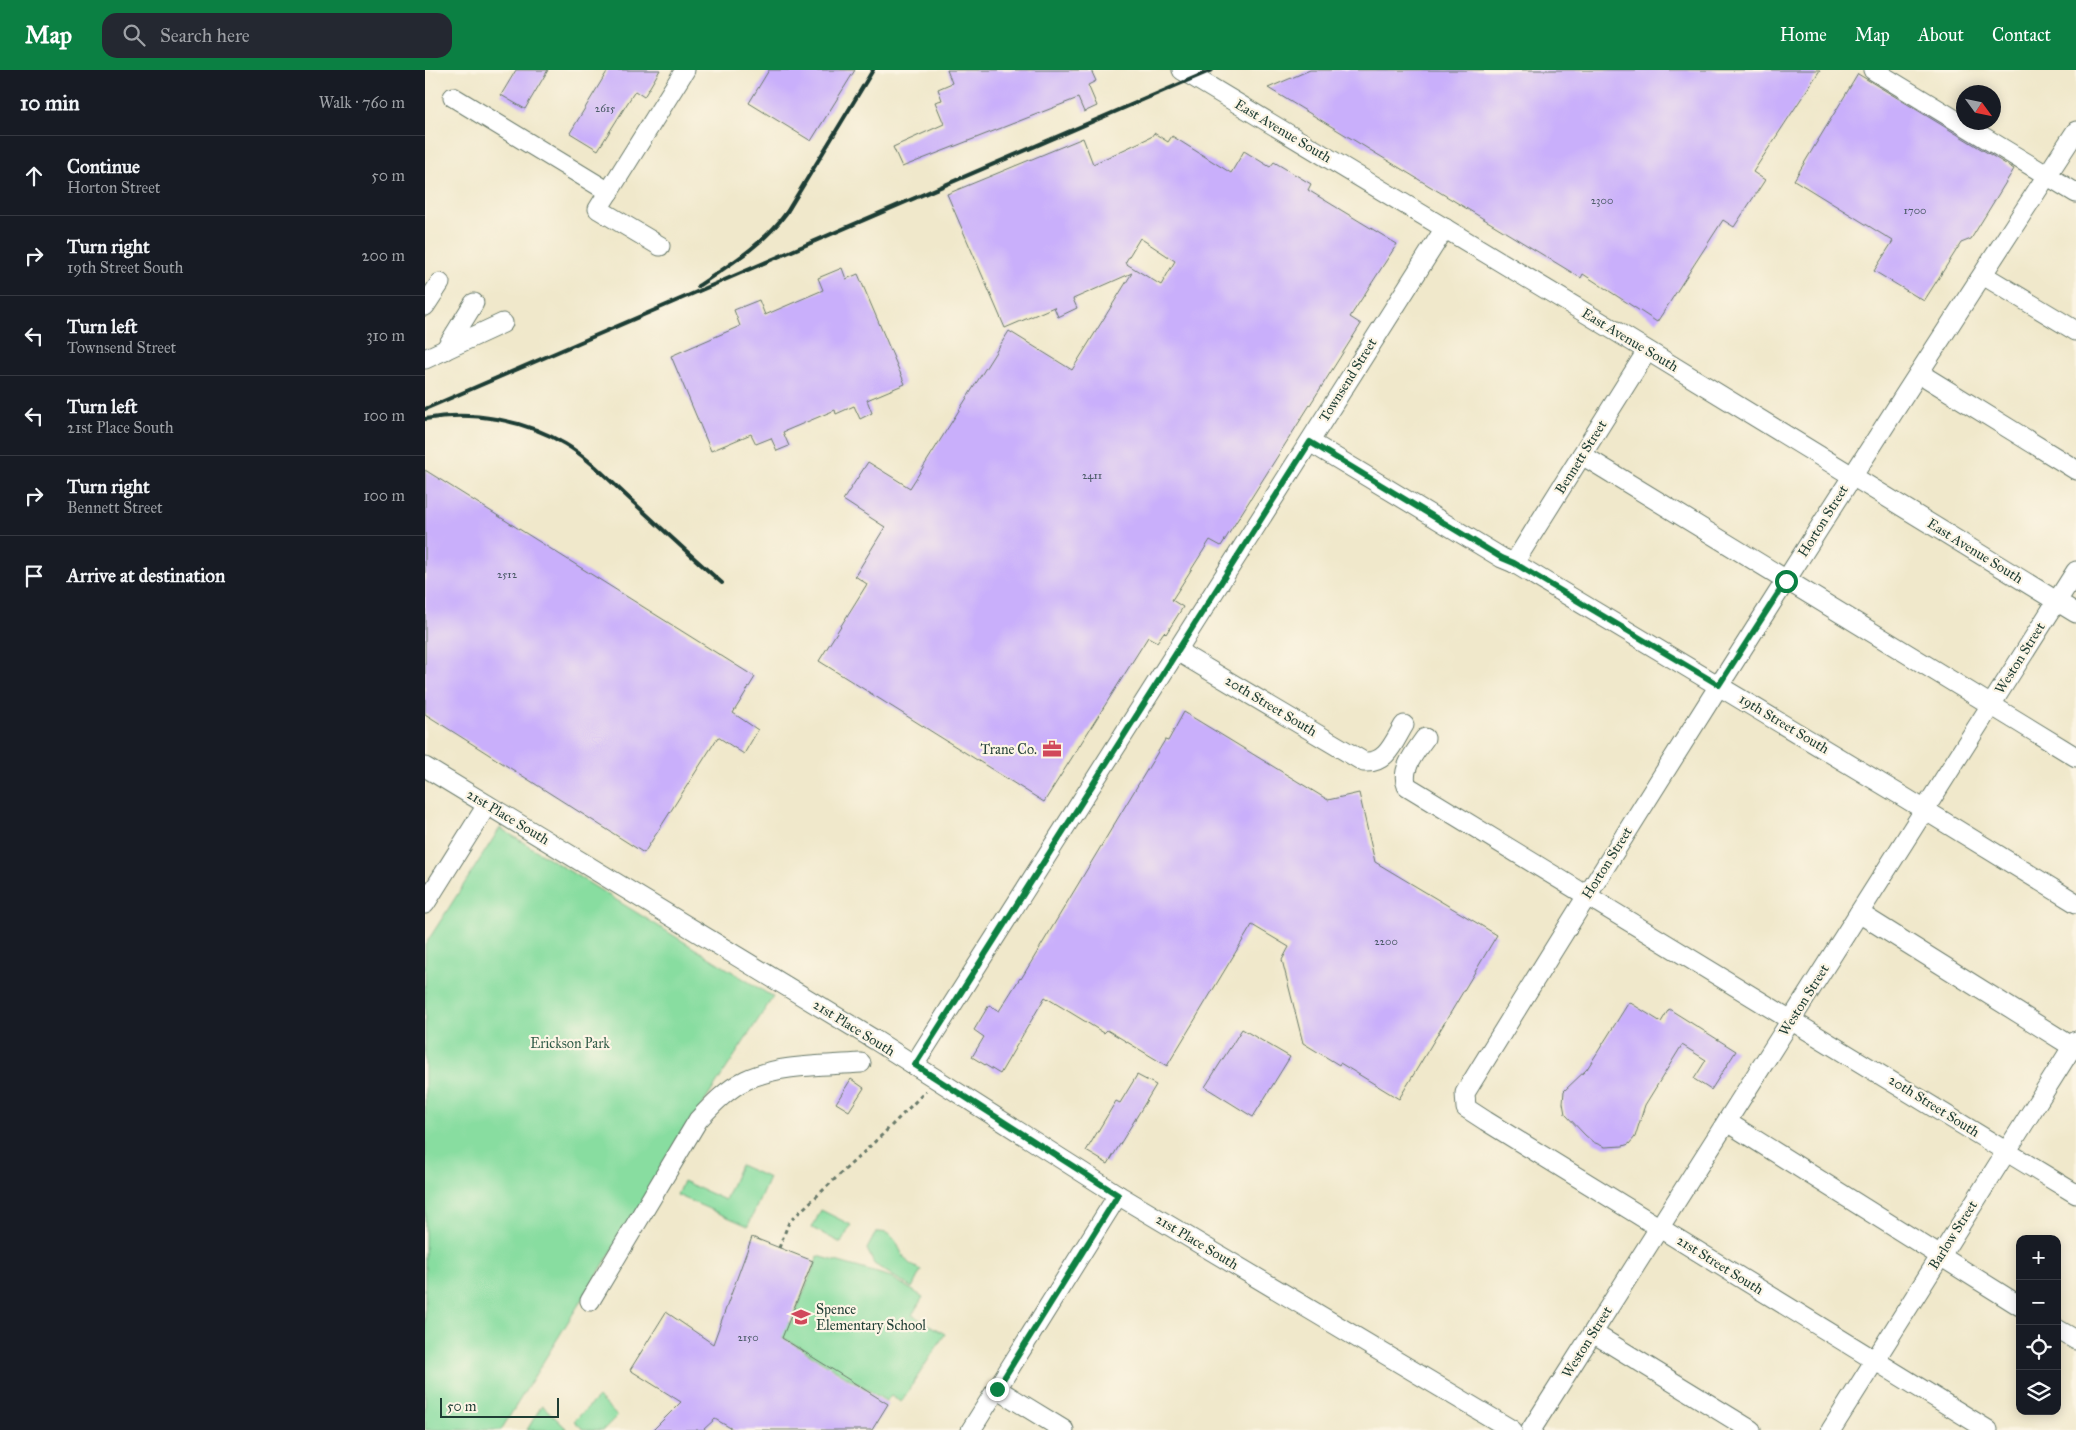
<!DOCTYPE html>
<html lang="en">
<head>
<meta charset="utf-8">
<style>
	:root { --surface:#171b24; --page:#242831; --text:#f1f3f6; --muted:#9ea1a6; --line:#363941; --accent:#0b8043 }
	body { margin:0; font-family:"IM FELL Great Primer",serif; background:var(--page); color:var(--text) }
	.controls { position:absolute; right:15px; bottom:15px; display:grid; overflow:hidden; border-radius:10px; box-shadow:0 2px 12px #0003 }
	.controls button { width:45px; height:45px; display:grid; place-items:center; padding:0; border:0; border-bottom:1px solid var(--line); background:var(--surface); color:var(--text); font:25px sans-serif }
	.compass { position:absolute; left:1531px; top:15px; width:45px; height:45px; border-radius:50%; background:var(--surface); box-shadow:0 2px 12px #0003; rotate:123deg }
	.scale { position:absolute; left:15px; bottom:12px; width:119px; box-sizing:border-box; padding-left:5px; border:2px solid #1f3d34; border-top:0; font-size:14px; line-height:18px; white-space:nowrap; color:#1f3d34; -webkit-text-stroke:4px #fcf5e5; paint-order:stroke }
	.stop { position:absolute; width:15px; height:15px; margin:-11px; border:4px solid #0b8043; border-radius:50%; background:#fff }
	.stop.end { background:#0b8043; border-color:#fff; box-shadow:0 1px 5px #0008 }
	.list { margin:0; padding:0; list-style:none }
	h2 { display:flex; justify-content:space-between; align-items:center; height:65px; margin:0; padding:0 20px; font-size:21px }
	h2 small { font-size:16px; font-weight:400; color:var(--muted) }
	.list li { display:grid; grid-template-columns:32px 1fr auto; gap:15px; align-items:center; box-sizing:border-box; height:80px; padding:0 20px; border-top:1px solid var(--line) }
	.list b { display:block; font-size:19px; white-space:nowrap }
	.list p { margin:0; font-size:16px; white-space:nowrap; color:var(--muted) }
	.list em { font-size:16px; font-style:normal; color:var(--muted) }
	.icon { flex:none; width:28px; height:28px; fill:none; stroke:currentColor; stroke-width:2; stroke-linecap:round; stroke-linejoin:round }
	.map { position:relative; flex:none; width:1651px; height:1360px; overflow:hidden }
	header { display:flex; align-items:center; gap:30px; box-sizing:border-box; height:70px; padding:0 25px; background:var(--accent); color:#fff }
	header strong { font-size:24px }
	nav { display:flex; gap:28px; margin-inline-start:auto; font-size:18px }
	.search { width:350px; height:45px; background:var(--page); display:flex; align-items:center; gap:12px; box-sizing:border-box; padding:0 18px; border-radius:15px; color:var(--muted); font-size:19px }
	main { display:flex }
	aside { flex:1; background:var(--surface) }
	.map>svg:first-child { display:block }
	.green { fill:#88dda0; stroke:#548d6a }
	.building { fill:#c9affb; fill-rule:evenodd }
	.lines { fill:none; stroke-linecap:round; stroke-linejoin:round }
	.minor-casing { stroke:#687969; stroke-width:21 }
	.path { stroke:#687969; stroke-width:3; stroke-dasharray:4 4; stroke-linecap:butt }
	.minor { stroke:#fff; stroke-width:19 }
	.rail { stroke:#1f3d34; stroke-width:4 }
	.route { stroke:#0b8043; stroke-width:6 }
	.labels { text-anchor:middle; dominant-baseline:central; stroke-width:4.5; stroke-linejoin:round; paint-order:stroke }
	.number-label { font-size:11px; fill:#4a5a66 }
	.street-label { font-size:14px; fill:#1f3d34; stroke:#fcf5e5 }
	.poi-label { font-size:14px; fill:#1f3d34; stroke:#fcf5e5; text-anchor:end }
	.park-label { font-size:14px; fill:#345d4a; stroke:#fcf5e5 }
</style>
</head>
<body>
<header>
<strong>Map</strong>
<div class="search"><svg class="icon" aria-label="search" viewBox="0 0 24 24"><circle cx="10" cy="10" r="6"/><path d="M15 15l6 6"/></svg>Search here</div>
<nav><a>Home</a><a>Map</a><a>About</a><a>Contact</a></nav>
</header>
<main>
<aside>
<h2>10 min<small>Walk · 760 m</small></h2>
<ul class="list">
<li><svg class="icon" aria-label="ahead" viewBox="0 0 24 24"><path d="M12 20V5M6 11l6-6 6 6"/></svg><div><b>Continue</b><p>Horton Street</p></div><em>50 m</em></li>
<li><svg class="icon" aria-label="right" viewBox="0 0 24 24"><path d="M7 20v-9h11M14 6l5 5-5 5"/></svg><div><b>Turn right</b><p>19th Street South</p></div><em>200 m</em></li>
<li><svg class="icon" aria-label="left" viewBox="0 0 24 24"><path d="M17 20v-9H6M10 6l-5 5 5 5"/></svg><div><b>Turn left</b><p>Townsend Street</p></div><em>310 m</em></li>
<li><svg class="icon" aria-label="left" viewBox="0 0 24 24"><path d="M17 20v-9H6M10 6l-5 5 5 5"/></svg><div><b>Turn left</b><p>21st Place South</p></div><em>100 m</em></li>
<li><svg class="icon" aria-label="right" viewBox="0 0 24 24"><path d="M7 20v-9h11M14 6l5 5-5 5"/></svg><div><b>Turn right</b><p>Bennett Street</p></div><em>100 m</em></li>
<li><svg class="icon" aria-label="arrive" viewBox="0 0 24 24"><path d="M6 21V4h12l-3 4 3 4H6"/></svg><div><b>Arrive at destination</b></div></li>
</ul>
</aside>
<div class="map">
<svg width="1651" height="1360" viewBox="0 0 1651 1360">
	<rect width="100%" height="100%" fill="#fcf5e5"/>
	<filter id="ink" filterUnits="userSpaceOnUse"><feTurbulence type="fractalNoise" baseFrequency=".02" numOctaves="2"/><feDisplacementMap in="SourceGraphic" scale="10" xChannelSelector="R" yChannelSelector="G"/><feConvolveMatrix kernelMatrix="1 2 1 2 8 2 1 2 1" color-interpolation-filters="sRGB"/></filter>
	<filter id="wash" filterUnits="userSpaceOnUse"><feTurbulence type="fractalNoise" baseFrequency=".0096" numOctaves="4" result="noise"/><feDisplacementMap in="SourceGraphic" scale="20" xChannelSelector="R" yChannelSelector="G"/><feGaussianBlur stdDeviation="1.12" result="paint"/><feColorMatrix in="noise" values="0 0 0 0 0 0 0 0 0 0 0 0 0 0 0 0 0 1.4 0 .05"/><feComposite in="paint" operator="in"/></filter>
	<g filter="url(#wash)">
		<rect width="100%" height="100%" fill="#f0e8cb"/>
		<g class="green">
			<polygon points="75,758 348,927 271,1045 76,1360 0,1360 0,875"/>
			<polygon points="315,1095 344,1108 323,1156 252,1125 258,1111 300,1130"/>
			<polygon points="396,1140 426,1155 416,1173 387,1158"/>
			<path d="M451 1162C473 1161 471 1178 482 1191 485 1195 492 1198 496 1200L487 1218 449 1194 442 1179Z"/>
			<polygon points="393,1186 466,1207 498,1227 487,1245 520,1264 476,1332 466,1326 461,1331 346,1260 352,1249 366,1253"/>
			<polygon points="173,1327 192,1346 178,1360 159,1360 149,1351"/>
			<polygon points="117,1335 143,1360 102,1360"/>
		</g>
		<g id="blocks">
			<g class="building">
				<polygon points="91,0 123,0 100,39 76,25"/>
				<polygon points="183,0 235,0 219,27 210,21 173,80 145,63"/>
				<polygon points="344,0 430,0 386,71 324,33"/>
				<polygon points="522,0 666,0 671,11 663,15 672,36 659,42 653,28 477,97 468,77 519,54 510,32 517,30 513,19 527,13"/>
				<polygon points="885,0 1395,0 1328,102 1340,110 1309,157 1298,150 1232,252 1158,204 1156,208 843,18"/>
				<polygon points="1433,4 1589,99 1546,169 1536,173 1499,231 1449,201 1468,171 1369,110"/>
				<path d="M729 63 743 72 747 66 806 103 819 81 845 97 849 92 886 114 883 120 972 174 925 247 936 254 796 476 785 470 747 530 758 537 741 564 739 562 732 572 723 567 619 732 394 591 442 514 430 506 460 457 418 430 443 392 485 418 584 261 647 300 707 203 648 229 652 238 633 247 629 237 580 258 522 124 658 68 668 94 726 67ZM715 168 750 191 736 215 700 193Z"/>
				<polygon points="417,198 421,209 433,204 480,314 442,330 447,343 435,349 429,336 411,344 410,340 358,362 364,376 352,381 346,368 331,374 326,364 286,381 246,286 315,256 309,240 334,230 340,245 398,220 393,208"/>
				<polygon points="0,400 330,607 308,643 333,660 319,684 293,667 219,783 0,644"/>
				<polygon points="759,642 903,730 934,723 950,792 1072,865 974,1029 915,993 914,995 878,973 857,890 864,877 827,855 742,996 682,960 679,963 620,927 575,1004 547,987 559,967 549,960 564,935 574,941 595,908 596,909 740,670 743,671"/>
				<polygon points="1204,932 1236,952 1244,939 1311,981 1286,1020 1269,1009 1281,990 1257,975 1220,1035 1210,1067 1204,1074 1198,1076 1180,1077 1168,1072 1160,1065 1140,1044 1138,1033 1139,1021 1162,999"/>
				<polygon points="817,959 865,987 828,1047 780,1017"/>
				<polygon points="712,1005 731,1015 683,1094 661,1081 691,1031 695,1033"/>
				<polygon points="426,1009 439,1018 424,1041 411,1033"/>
				<polygon points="327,1167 388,1191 357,1268 463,1334 447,1360 309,1360 290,1349 278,1360 228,1360 256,1332 205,1300 241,1242 288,1274"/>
			</g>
		</g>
	</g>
	<g filter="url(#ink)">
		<use href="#blocks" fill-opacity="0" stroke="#687969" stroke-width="1"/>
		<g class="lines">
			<g class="minor-casing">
				<g id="minor">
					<polyline points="757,0 1202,268 1651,543"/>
					<polyline points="1448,0 1651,123"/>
					<polyline points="28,27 184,122"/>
					<polyline points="235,176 173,139 260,0"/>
					<polyline points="1558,205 1651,261"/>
					<polyline points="0,236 15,213"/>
					<polyline points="20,280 49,233"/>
					<polyline points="0,289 78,253"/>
					<polyline points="1494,303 1651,400"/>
					<polyline points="885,372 1077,488 1089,493 1477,726 1651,833"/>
					<polyline points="1157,385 1651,687"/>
					<polyline points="1089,493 1222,281"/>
					<path d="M752 581 939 692C962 694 969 671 979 655"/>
					<path d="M1000 668C991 681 975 699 982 716L1651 1124"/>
					<polyline points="0,697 450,970 693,1125 1087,1360"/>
					<polyline points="0,834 62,735"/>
					<polyline points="1434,843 1651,979"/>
					<polyline points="489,995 1020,158"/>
					<polyline points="1302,1052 1595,1236"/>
					<path d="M165 1231 273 1050C287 1035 302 1019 321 1010 355 994 398 996 436 993"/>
					<polyline points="1632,1259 1651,1270"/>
					<polyline points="1168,1263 1326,1360"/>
					<polyline points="572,1319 639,1360"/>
					<polyline points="546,1360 693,1125"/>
					<polyline points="1106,1360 1651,501"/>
					<polyline points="1406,1360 1651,971"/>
					<path d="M1563 1360 1061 1051 1041 1038 1040 1023C1239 699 1443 379 1651 61"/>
				</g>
			</g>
			<polyline class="path" points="354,1178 364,1152 457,1065 501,1021"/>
			<use href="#minor" class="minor"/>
			<g class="rail">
				<path d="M273 216C306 194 339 174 362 142L448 0"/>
				<polyline points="0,339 787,0"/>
				<path d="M0 349C46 340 100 350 140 374 165 389 185 411 207 431 236 458 266 486 297 513"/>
			</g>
		</g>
	</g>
	<g class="lines" filter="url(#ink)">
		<polyline class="route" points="572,1319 693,1125 490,995 885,372 1077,488 1089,493 1294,615 1361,511"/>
	</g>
	<defs>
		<g id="office-bare" transform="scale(1.5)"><path d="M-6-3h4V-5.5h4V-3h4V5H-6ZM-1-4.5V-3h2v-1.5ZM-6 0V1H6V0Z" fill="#d1495b" stroke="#fcf5e5" stroke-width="2.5" paint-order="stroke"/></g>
		<g id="school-bare" transform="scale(1.5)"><path d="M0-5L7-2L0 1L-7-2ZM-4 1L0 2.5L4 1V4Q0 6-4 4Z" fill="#d1495b" stroke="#fcf5e5" stroke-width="2.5" paint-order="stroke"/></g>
	</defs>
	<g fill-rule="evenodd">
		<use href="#office-bare" x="627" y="679"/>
		<use href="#school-bare" x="376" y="1247"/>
	</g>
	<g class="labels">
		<g class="number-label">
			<text x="180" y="38">2615</text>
			<text x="1177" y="130">2300</text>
			<text x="1490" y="140">1700</text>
			<text x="667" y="405">2411</text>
			<text x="82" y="504">2512</text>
			<text x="961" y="871">2200</text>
			<text x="323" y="1267">2150</text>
		</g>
		<g class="street-label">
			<text transform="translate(858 61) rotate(31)">East Avenue South</text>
			<text transform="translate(1205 270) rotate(31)">East Avenue South</text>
			<text transform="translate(923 310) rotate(-58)">Townsend Street</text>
			<text transform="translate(1156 387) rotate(-58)">Bennett Street</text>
			<text transform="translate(1398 451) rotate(-58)">Horton Street</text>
			<text transform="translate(1550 481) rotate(32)">East Avenue South</text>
			<text transform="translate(1595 588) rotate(-58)">Weston Street</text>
			<text transform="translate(846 636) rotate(31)">20th Street South</text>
			<text transform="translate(1359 654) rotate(31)">19th Street South</text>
			<text transform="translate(83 747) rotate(31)">21st Place South</text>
			<text transform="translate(1182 793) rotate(-58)">Horton Street</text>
			<text transform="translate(1379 930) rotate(-58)">Weston Street</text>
			<text transform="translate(429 958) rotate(32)">21st Place South</text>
			<text transform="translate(1509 1036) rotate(32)">20th Street South</text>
			<text transform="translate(1528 1165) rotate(-58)">Barlow Street</text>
			<text transform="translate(772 1172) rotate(31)">21st Place South</text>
			<text transform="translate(1295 1195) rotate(32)">21st Street South</text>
			<text transform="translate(1162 1272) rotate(-58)">Weston Street</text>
		</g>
		<g class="poi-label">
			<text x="612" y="679">Trane Co.</text>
			<text x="391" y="1239" text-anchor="start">Spence<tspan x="391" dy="16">Elementary School</tspan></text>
		</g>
		<g class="park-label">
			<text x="145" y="973">Erickson Park</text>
		</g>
	</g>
</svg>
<div class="controls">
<button>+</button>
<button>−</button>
<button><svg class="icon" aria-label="locate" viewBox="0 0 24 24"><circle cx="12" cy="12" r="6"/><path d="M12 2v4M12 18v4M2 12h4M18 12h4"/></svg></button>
<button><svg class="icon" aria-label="layers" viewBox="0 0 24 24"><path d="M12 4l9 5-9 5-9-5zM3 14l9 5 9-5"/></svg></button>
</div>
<svg class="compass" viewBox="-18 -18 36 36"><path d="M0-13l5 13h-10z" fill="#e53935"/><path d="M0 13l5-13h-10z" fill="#9ea1a6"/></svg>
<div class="scale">50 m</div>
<div class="stop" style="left:1361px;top:511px"></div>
<div class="stop end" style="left:572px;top:1319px"></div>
</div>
</main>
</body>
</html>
